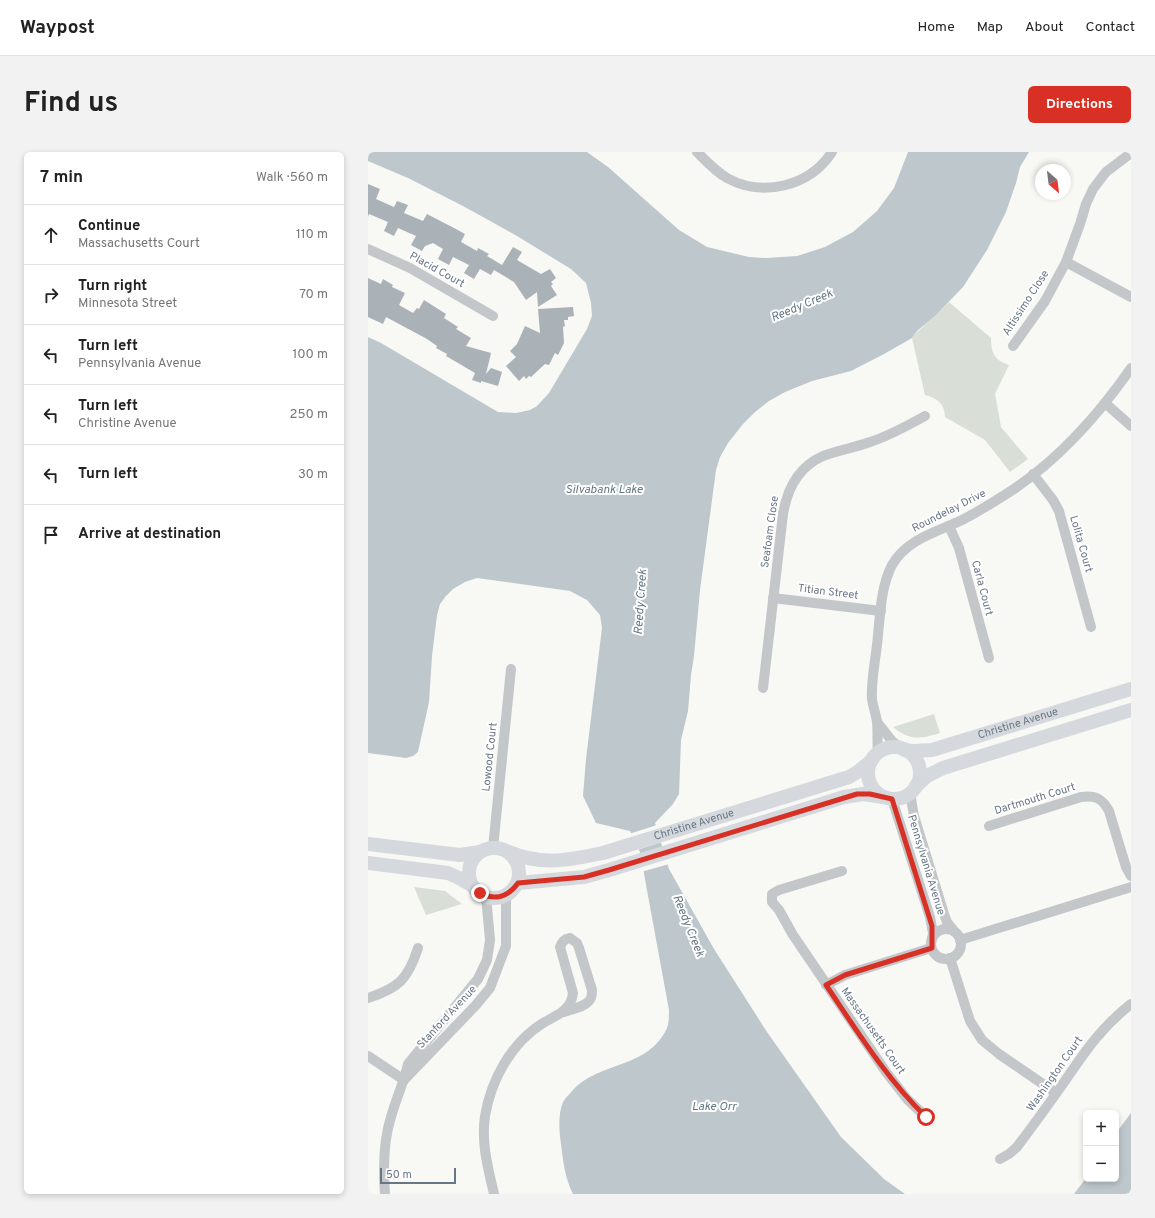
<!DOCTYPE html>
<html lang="en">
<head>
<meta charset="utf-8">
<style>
	:root { --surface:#fff; --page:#f2f2f2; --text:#222; --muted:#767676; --line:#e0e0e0; --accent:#d93025 }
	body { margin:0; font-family:Overpass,sans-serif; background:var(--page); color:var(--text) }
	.controls { position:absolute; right:12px; bottom:12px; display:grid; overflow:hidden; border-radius:6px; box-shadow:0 2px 6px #0003 }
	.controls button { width:36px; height:36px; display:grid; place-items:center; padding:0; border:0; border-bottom:1px solid var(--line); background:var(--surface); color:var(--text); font:20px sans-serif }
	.compass { position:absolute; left:667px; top:12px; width:36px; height:36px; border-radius:50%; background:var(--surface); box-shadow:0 2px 6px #0003; rotate:152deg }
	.scale { position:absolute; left:12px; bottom:10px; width:76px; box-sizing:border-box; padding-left:4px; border:2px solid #687685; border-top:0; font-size:11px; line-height:14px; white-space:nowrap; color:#687685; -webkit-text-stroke:3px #fff; paint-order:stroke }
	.stop { position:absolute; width:12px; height:12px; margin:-9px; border:3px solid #d93025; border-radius:50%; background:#fff }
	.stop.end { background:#d93025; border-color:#fff; box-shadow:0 1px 4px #0008 }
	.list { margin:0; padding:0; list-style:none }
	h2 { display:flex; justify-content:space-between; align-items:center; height:52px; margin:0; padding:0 16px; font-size:17px }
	h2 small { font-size:13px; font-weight:400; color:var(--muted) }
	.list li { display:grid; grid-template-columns:26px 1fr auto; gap:12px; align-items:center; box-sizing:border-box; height:60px; padding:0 16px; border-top:1px solid var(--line) }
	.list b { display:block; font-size:15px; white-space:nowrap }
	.list p { margin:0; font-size:13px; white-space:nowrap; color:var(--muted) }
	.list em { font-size:13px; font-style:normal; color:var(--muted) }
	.icon { flex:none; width:22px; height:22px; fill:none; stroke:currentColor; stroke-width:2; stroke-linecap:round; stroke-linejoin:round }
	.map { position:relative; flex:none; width:763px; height:1042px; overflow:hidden; border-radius:6px }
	header { display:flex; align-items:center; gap:24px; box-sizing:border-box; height:56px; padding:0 20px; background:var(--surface); border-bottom:1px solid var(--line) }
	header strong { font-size:19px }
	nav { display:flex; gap:22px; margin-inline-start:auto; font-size:14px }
	.intro { display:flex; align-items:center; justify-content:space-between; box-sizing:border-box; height:96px; padding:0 24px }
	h1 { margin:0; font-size:28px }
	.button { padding:10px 18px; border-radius:6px; background:var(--accent); color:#fff; font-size:14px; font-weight:700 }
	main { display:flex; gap:24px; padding:0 24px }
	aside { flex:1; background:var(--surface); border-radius:6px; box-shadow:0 2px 6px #0003 }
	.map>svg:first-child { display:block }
	.green { fill:#d9dfd6 }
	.water { fill:#bdc7cc }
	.pier { fill:#f8f8f5 }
	.building { fill:#aab2b7 }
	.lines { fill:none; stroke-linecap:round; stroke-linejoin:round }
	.minor { stroke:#c3c7ca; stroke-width:10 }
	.secondary { stroke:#d5d9dd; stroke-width:14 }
	.route { stroke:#d93025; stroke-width:5 }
	.labels { text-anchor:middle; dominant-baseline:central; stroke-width:4; stroke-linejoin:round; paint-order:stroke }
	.street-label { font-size:11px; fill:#687685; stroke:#fff }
	.water-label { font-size:12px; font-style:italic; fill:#637781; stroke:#fff }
</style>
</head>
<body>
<header>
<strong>Waypost</strong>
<nav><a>Home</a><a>Map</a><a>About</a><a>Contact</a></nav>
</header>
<div class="intro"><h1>Find us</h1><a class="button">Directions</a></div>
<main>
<aside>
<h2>7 min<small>Walk · 560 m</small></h2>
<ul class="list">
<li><svg class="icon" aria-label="ahead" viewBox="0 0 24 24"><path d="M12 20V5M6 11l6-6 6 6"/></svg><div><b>Continue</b><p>Massachusetts Court</p></div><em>110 m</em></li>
<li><svg class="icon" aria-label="right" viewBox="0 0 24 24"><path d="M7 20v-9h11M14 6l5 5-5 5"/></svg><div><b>Turn right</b><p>Minnesota Street</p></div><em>70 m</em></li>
<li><svg class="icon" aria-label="left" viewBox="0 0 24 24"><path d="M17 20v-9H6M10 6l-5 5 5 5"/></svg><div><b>Turn left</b><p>Pennsylvania Avenue</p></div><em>100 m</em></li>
<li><svg class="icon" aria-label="left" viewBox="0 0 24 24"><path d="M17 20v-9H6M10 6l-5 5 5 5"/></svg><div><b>Turn left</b><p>Christine Avenue</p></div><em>250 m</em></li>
<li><svg class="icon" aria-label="left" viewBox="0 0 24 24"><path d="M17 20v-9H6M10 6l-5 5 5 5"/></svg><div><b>Turn left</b></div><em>30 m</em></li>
<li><svg class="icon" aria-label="arrive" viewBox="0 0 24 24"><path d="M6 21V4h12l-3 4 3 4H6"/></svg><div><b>Arrive at destination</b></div></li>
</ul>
</aside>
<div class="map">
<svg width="763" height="1042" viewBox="0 0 763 1042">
	<rect width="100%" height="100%" fill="#f8f8f5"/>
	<g class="green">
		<path d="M581 150 623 186C623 200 626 208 641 213L627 242 633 275 660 307 642 320 617 288 577 265C577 252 569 246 557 243L544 186C555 173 569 163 581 150Z"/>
		<path d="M566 562 572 581C553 587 542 589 525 575Z"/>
		<polygon points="46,735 77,739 94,752 58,763"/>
	</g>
	<g class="water">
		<path d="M0 0H219L240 15 311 78 339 95 381 105 398 106 429 104 457 95 485 80 509 59 526 36 540 0H661L652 15 648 31 638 60 619 98 595 135 568 163 550 178 544 186 516 202 483 219 444 229 417 240 401 249 387 260 375 272 360 291 352 305 348 318 332 438 326 504 323 523 320 559 313 588 311 642 305 652 287 671 301 717 346 797 399 880 473 985 516 1027 537 1042H205C197 1026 195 1009 193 992 191 979 190 962 195 950 197 946 202 942 205 938 232 909 280 917 299 876 301 871 301 864 301 858L272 700 262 679 228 671 215 644 218 607 234 476 232 463 219 448 202 439 109 426 97 430 85 437 78 444 72 452 69 463 64 504 61 550 50 600 45 604 38 606 0 601V185L13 191 130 260 148 261 162 258 169 254 181 241 219 177 224 164 223 151 218 131 203 117 149 84 95 54 40 26 0 9Z"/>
		<polygon points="763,961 763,1042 706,1042 718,1026 748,1027 748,981"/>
	</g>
	<g class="pier">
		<polygon points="289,673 294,690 269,698 261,682"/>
		<polygon points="296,695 301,712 273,720 270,703"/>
	</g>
	<g class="building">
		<polygon points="0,32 12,37 8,47 26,55 29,49 40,53 36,61 55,69 59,62 86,76 97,82 93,90 109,99 110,96 121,102 119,104 134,113 145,95 154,100 149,108 173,122 182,117 188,126 183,130 185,132 183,134 189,143 170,155 169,140 158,148 146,130 126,118 123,123 112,117 106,127 96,121 101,113 85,105 81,113 70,107 75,97 65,91 57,94 54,99 43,93 48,84 30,76 26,84 16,79 20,70 1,62 0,65"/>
		<polygon points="0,126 13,132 15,127 25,133 24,135 37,141 31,153 45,161 49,156 51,157 56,148 78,162 76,166 90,175 88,177 103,186 98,194 123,201 118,222 123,216 134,220 130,234 113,229 113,231 104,228 107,221 78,204 79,202 68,196 69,194 59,187 18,165 15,172 0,165"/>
		<polygon points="205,155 206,164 200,165 200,168 196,168 197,174 195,175 196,191 190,203 187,201 181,213 177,212 163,225 161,224 158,227 156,224 151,229 138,214 148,205 142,199 149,192 157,174 172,181 170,157"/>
	</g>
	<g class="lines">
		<g class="minor">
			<path d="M329 0C338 9 347 19 359 26 395 46 442 34 464 0"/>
			<polyline points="0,97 42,116 125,164"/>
			<polyline points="698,110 763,145"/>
			<polyline points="645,194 677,149 698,110 712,72 718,52 725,37 738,20 763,1"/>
			<polyline points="737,251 763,274"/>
			<polyline points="665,322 685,348 691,359 723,475"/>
			<polyline points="581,374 591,396 621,506"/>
			<polyline points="405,446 513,459"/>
			<path d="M395 536 415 362C419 338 430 315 455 304 470 298 486 296 502 290 521 284 539 274 557 264"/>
			<polyline points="509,570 524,589 532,596"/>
			<path d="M510 601C509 591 510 580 509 570 508 562 505 555 504 547 503 529 507 510 509 493 512 467 512 436 524 413 539 387 569 380 594 368 612 359 629 348 646 337 693 305 731 262 763 216"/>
			<polyline points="542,641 546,664 576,762 579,770 586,779"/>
			<polyline points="524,647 562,765 565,781 564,787"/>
			<path d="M621 674 713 645C727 643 734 646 741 659L758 715 763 724"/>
			<polyline points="125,696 143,517"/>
			<polyline points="474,719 411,738 404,742 404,750 411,758 425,783 518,920 539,947 558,965"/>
			<circle cx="578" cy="792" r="15"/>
			<polyline points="592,788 763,735"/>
			<polyline points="582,806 602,869 614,888 631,902 688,941"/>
			<polyline points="458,833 477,823 563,796"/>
			<path d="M0 846C31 836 40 827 50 796"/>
			<polyline points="0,904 36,928"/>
			<polyline points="36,928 108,853 122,836 138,794 138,743"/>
			<path d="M632 1007 641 1002 649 995C664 975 678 956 692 936 715 903 730 878 763 852"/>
			<path d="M17 1042C15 1016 15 990 23 965 28 947 36 930 40 912L110 827 119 808 122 788 118 744"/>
			<path d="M126 1042C120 1016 113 991 117 964 123 928 143 891 175 871 181 868 187 864 193 861 202 857 215 856 221 849 224 846 224 842 224 838L211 796 209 791 202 786C196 787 194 790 192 795L205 841C204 850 201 854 194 860"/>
		</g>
		<g class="secondary">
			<circle cx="526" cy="621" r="26"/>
			<path id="s1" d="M536 598 545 599 564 598 763 537"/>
			<polyline points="548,634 559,624 575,616 763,558"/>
			<polyline points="0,692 92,703 112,700"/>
			<circle cx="126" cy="721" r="25"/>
			<path id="s2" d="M141 700C173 714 202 708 235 701L481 625 491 619 504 608"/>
			<polyline points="0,711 80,721 91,726 105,734"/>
			<polyline points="150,731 216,725 241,718 476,645 495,642 515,645"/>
		</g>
	</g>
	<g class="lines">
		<path class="route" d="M112 741C127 749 140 745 150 731L216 725 241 718 489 642H502L524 647 564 774V796L477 823 458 833C489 879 518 926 558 965"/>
	</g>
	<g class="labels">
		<g class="street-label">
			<text transform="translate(69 118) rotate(29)">Placid Court</text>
			<text transform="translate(658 151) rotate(-57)">Altissimo Close</text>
			<text transform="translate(581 359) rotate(-27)">Roundelay Drive</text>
			<text transform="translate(402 380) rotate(-82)">Seafoam Close</text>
			<text transform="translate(713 392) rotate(74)">Lolita Court</text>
			<text transform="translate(614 436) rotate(75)">Carla Court</text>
			<text transform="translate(460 440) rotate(7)">Titian Street</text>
			<text stroke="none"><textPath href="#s1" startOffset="118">Christine Avenue</textPath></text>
			<text transform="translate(122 605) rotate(-84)">Lowood Court</text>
			<text transform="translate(667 647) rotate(-17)">Dartmouth Court</text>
			<text stroke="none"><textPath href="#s2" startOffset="191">Christine Avenue</textPath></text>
			<text transform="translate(558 713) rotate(73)">Pennsylvania Avenue</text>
			<text transform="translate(79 865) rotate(-47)">Stanford Avenue</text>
			<text transform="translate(505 879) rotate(55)">Massachusetts Court</text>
			<text transform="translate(687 922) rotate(-55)">Washington Court</text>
		</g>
		<g class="water-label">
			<text transform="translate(434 154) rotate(-23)">Reedy Creek</text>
			<text x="236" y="338">Silvabank Lake</text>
			<text transform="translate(273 450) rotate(-86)">Reedy Creek</text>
			<text transform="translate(320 774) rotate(68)">Reedy Creek</text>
			<text x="346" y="955">Lake Orr</text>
		</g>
	</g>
</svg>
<div class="controls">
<button>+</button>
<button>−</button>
</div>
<svg class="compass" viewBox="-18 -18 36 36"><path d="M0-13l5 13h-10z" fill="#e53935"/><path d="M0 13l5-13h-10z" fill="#767676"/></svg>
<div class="scale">50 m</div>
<div class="stop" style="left:558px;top:965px"></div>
<div class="stop end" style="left:112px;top:741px"></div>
</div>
</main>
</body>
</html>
